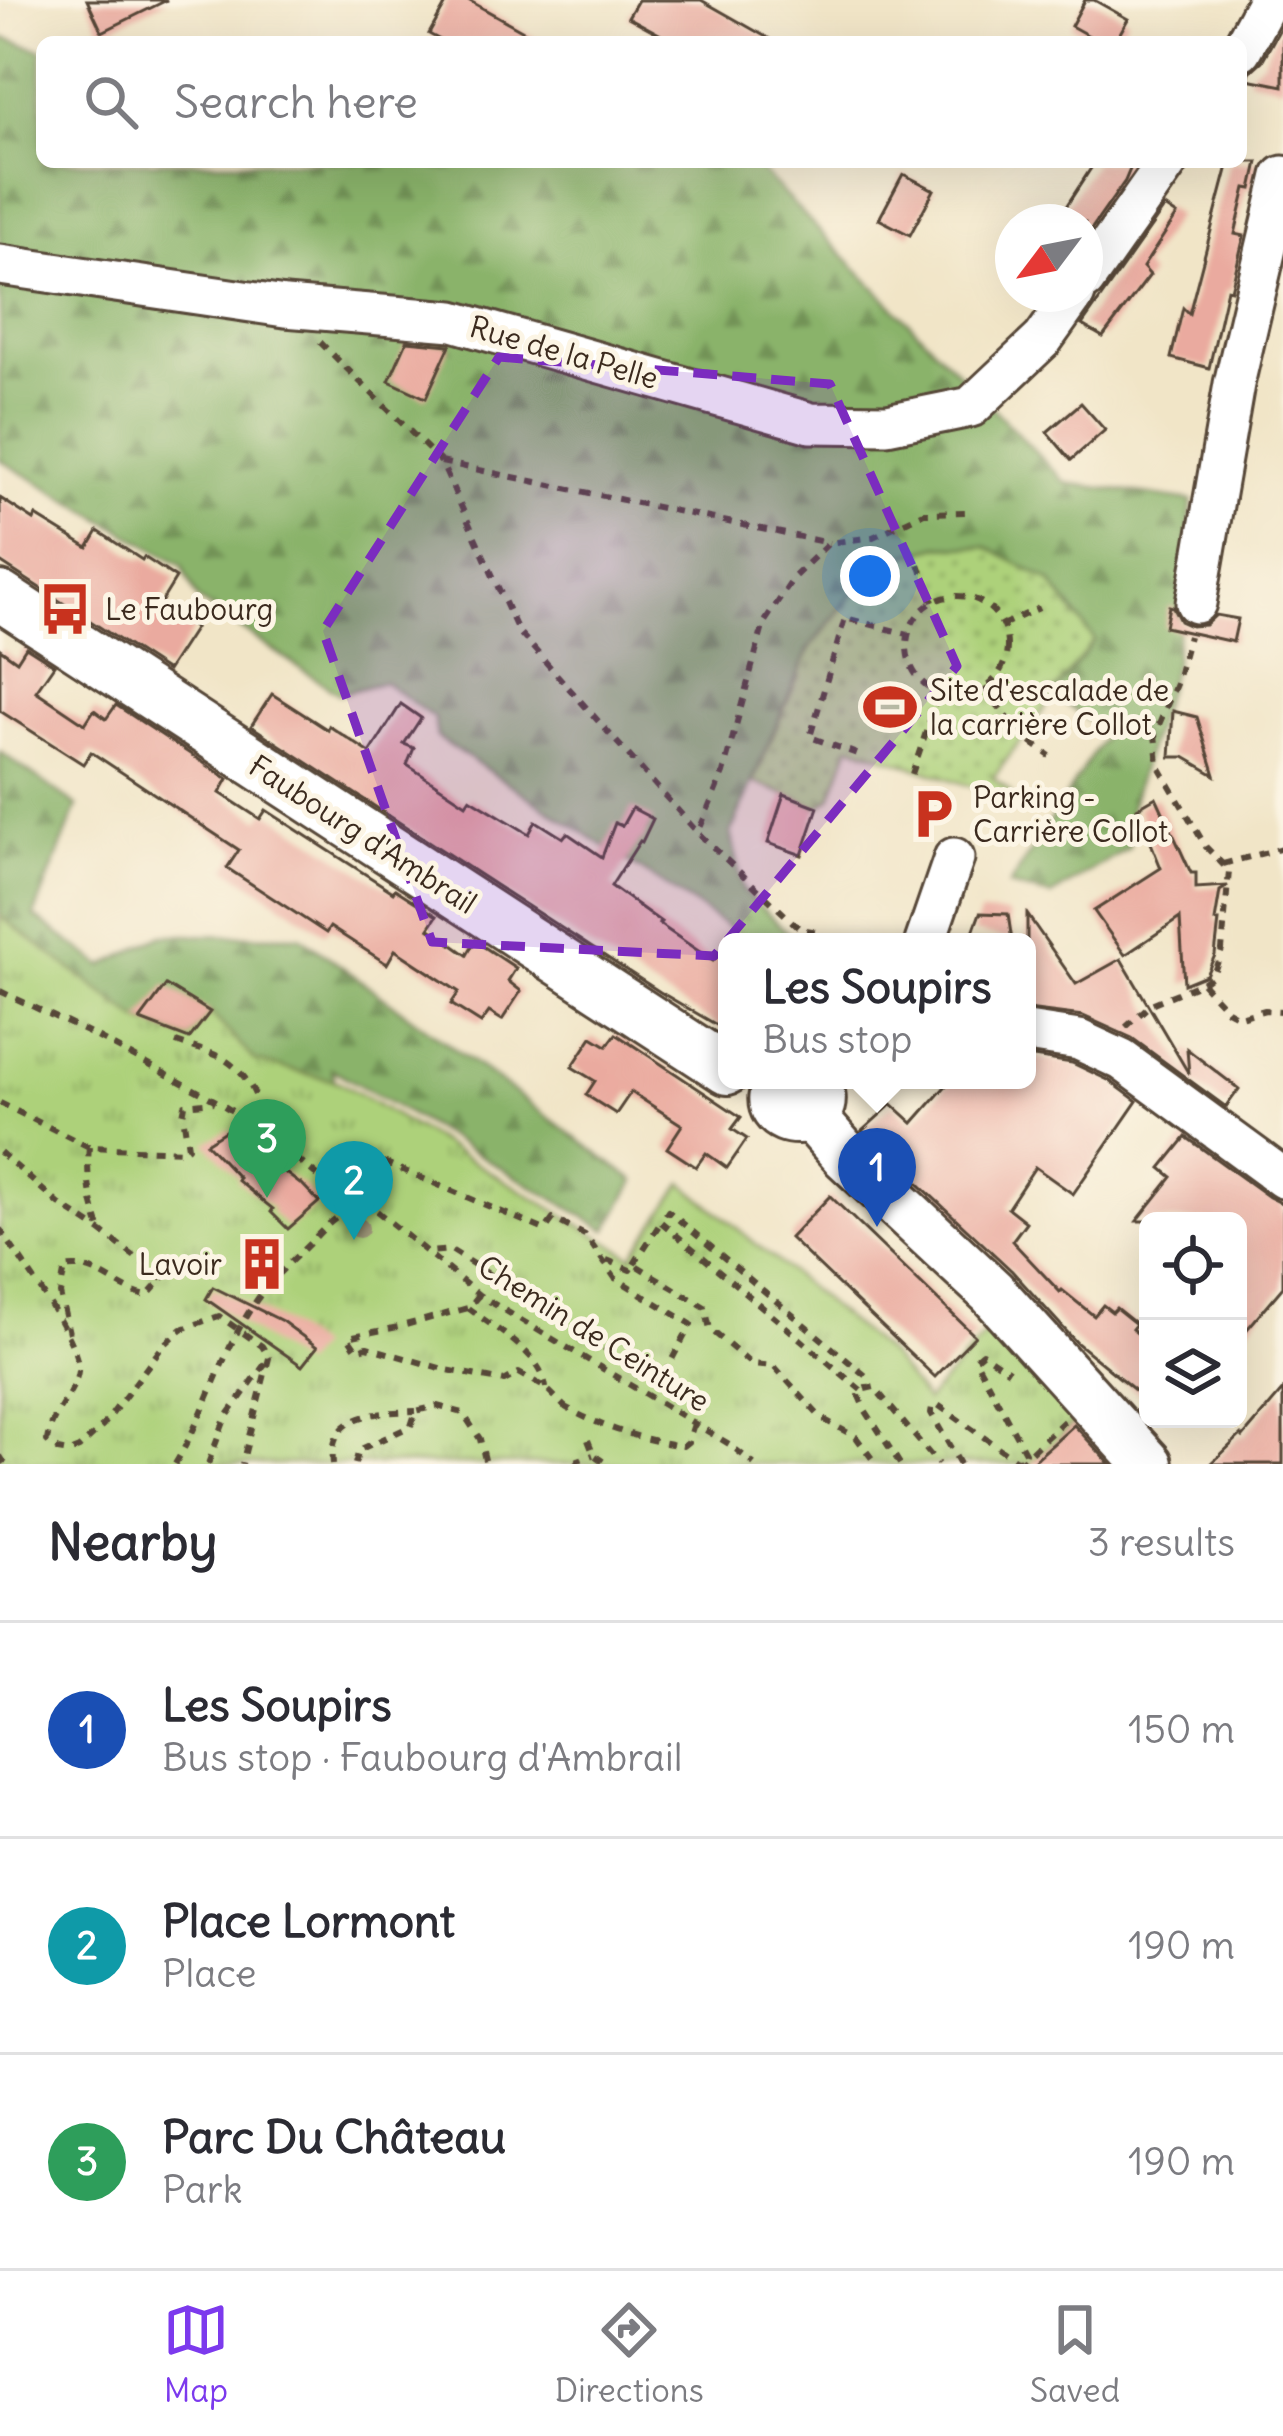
<!DOCTYPE html>
<html lang="en">
<head>
<meta charset="utf-8">
<style>
	:root { --surface:#fff; --page:#f2f2f3; --text:#2b2b33; --muted:#7c7c81; --line:#e1e1e2; --accent:#7c3aed }
	body { margin:0; font-family:Delius,sans-serif; background:var(--page); color:var(--text) }
	.controls { position:absolute; right:36px; bottom:36px; display:grid; overflow:hidden; border-radius:18px; box-shadow:0 12px 48px #0002 }
	.controls button { width:108px; height:108px; display:grid; place-items:center; padding:0; border:0; border-bottom:3px solid var(--line); background:var(--surface); color:var(--text); font:60px sans-serif }
	.compass { position:absolute; left:995px; top:204px; width:108px; height:108px; border-radius:50%; background:var(--surface); box-shadow:0 12px 48px #0002; rotate:238deg }
	.you { position:absolute; left:870px; top:576px; width:42px; height:42px; margin:-30px; border:9px solid #fff; border-radius:50%; background:#1a73e8; box-shadow:0 0 0 18px #1a73e833 }
	.badge { display:grid; place-items:center; width:78px; height:78px; border-radius:50%; background:var(--accent); color:#fff; font-size:39px; font-weight:700 }
	.pin { position:absolute; translate:-50% -99px; filter:drop-shadow(0 3px 6px #0008) }
	.pin::after { content:''; position:absolute; top:63px; width:42px; height:36px; background:inherit; clip-path:polygon(0 0,100% 0,50% 100%) }
	.popup { position:absolute; left:718px; top:933px; width:318px; height:156px; box-sizing:border-box; display:grid; place-content:center; border-radius:18px; background:var(--surface); filter:drop-shadow(0 3px 9px #0005); font-size:39px; white-space:nowrap; color:var(--muted) }
	.popup b { font-size:45px; color:var(--text) }
	.popup::after { content:''; position:absolute; left:50%; top:100%; margin-left:-24px; border:24px solid transparent; border-top-color:var(--surface) }
	.list { margin:0; padding:0; list-style:none }
	h2 { display:flex; justify-content:space-between; align-items:center; height:156px; margin:0; padding:0 48px; font-size:51px }
	h2 small { font-size:39px; font-weight:400; color:var(--muted) }
	.list li { display:grid; grid-template-columns:78px 1fr auto; gap:36px; align-items:center; box-sizing:border-box; height:216px; padding:0 48px; border-top:3px solid var(--line) }
	.list b { display:block; font-size:45px; white-space:nowrap }
	.list p { margin:0; font-size:39px; white-space:nowrap; color:var(--muted) }
	.list em { font-size:39px; font-style:normal; color:var(--muted) }
	.icon { flex:none; width:66px; height:66px; fill:none; stroke:currentColor; stroke-width:2; stroke-linecap:round; stroke-linejoin:round }
	.map { position:relative; flex:none; width:1283px; height:1464px; overflow:hidden }
	.search { position:absolute; background:var(--surface); box-shadow:0 12px 48px #0002; left:36px; right:36px; top:36px; height:132px; display:flex; align-items:center; gap:30px; box-sizing:border-box; padding:0 42px; border-radius:18px; color:var(--muted); font-size:45px }
	.sheet { height:804px; background:var(--surface) }
	nav { display:flex; justify-content:space-around; align-items:center; box-sizing:border-box; height:168px; border-top:3px solid var(--line); background:var(--surface); font-size:33px; color:var(--muted) }
	nav a { display:grid; justify-items:center; gap:6px }
	nav .on { color:var(--accent) }
	.map>svg:first-child { display:block }
	.grass { fill:url(#grass-dots); stroke:#747e4c; stroke-width:3 }
	.forest { fill:url(#forest-firs); stroke:#626e44; stroke-width:3 }
	.park { fill:url(#park-tufts); stroke:#747e4c; stroke-width:3 }
	.building { fill:#eaaa9f }
	.lines { fill:none; stroke-linecap:round; stroke-linejoin:round }
	.minor-casing { stroke:#564637; stroke-width:45 }
	.major-casing { stroke:#564637; stroke-width:54 }
	.path { stroke:#564637; stroke-width:6; stroke-dasharray:9 9; stroke-linecap:butt }
	.minor { stroke:#fff; stroke-width:39 }
	.major { stroke:#fff; stroke-width:48 }
	.tree { fill:#9d9577 }
	.marked { fill:#7b2cbf; fill-opacity:0.2; stroke:#7b2cbf; stroke-width:9; stroke-dasharray:24 15; stroke-linejoin:round }
	.labels { text-anchor:middle; dominant-baseline:central; stroke-width:10; stroke-linejoin:round; paint-order:stroke }
	.street-label { font-size:30px; fill:#3b2a1e; stroke:#fcf5e5 }
	.poi-label { font-size:30px; fill:#3b2a1e; stroke:#fcf5e5; text-anchor:start }
</style>
</head>
<body>
<div class="map">
<svg width="1283" height="1464" viewBox="0 0 1283 1464">
	<defs>
		<pattern id="grass-dots" width="8" height="8" patternUnits="userSpaceOnUse" patternTransform="scale(3)"><rect width="8" height="8" fill="#add17a"/><path d="M2 2h.1M6 6h.1" fill="none" stroke="#8eaa63" stroke-width="1.8" stroke-linecap="round"/></pattern>
		<pattern id="forest-firs" width="22" height="20" patternUnits="userSpaceOnUse" patternTransform="scale(3)"><rect width="22" height="20" fill="#8ab36a"/><path d="M5 1l3.5 6h-7zM16 11l3.5 6h-7z" fill="#729257"/></pattern>
		<pattern id="park-tufts" width="24" height="20" patternUnits="userSpaceOnUse" patternTransform="scale(3)"><rect width="24" height="20" fill="#add17a"/><path d="M3 7l-1-3M5 7V3M7 7l1-3M15 17l-1-3M17 17v-4M19 17l1-3" fill="none" stroke="#8eaa63"/></pattern>
	</defs>
	<rect width="100%" height="100%" fill="#fcf5e5"/>
	<filter id="ink" filterUnits="userSpaceOnUse"><feTurbulence type="fractalNoise" baseFrequency=".00833" numOctaves="2"/><feDisplacementMap in="SourceGraphic" scale="24" xChannelSelector="R" yChannelSelector="G"/><feConvolveMatrix kernelMatrix="1 2 1 2 8 2 1 2 1" color-interpolation-filters="sRGB"/></filter>
	<filter id="wash" filterUnits="userSpaceOnUse"><feTurbulence type="fractalNoise" baseFrequency=".004" numOctaves="4" result="noise"/><feDisplacementMap in="SourceGraphic" scale="48" xChannelSelector="R" yChannelSelector="G"/><feGaussianBlur stdDeviation="2.7" result="paint"/><feColorMatrix in="noise" values="0 0 0 0 0 0 0 0 0 0 0 0 0 0 0 0 0 1.4 0 .05"/><feComposite in="paint" operator="in"/></filter>
	<g filter="url(#wash)">
		<rect width="100%" height="100%" fill="#f1e5c7"/>
		<polygon class="grass" points="938,546 987,547 1050,581 1095,640 993,778 1011,793 1011,800 850,745 831,798 818,807 753,782 809,649 859,586 884,562"/>
		<g class="forest">
			<polygon points="0,37 42,50 42,162 711,162 758,168 1066,483 1192,501 1174,664 1130,807 1129,847 1051,896 1009,886 1106,733 1052,694 1095,640 1050,581 987,547 938,546 884,562 859,586 809,649 731,832 743,890 796,941 751,942 437,737 434,718 384,682 339,694 198,600 182,565 0,460"/>
			<polygon points="0,752 77,806 34,916 103,966 163,935 300,936 635,1181 607,1230 332,1069 344,1121 0,1464"/>
		</g>
		<polygon class="park" points="0,916 140,1021 189,1039 210,1012 255,1061 339,1082 632,1256 683,1183 889,1355 926,1401 992,1327 1079,1419 1030,1464 0,1464"/>
		<g id="blocks">
			<g class="building">
				<polygon points="87,0 167,0 102,32"/>
				<polygon points="448,0 468,0 543,42 444,42 429,34"/>
				<polygon points="638,0 701,0 775,42 674,42 628,17"/>
				<polygon points="1085,0 1094,0 1128,19 1115,42 1100,42 1071,26"/>
				<polygon points="1283,23 1283,86 1248,79 1250,72 1262,61"/>
				<polygon points="1095,162 1133,162 1125,181 1085,238 1085,222 1056,222"/>
				<polygon points="1229,162 1258,162 1252,189 1246,188 1235,234 1244,236 1231,290 1227,289 1209,368 1171,358 1183,308 1189,314"/>
				<polygon points="903,174 934,190 910,235 879,219"/>
				<polygon points="1165,207 1177,215 1143,267 1150,275 1103,337 1082,325"/>
				<polygon points="407,341 450,345 426,398 389,381"/>
				<polygon points="1081,403 1105,430 1071,460 1047,432"/>
				<polygon points="0,498 34,520 36,516 88,548 98,531 142,560 144,557 176,578 160,604 195,628 167,671 0,562"/>
				<polygon points="1169,606 1173,607 1180,621 1191,626 1205,625 1216,615 1238,619 1233,642 1165,627"/>
				<polygon points="26,647 54,665 36,691 85,724 94,710 106,719 116,705 228,779 220,793 260,819 266,810 393,892 395,889 437,916 429,928 467,955 475,941 516,968 508,981 521,991 502,1020 489,1012 481,1023 451,1004 459,992 395,950 387,964 330,927 326,933 227,868 239,850 91,752 83,764 0,711 0,649 17,661"/>
				<polygon points="272,694 328,730 329,726 370,753 401,704 421,718 404,744 414,748 407,765 466,804 470,798 529,834 536,821 563,838 567,833 602,857 615,823 622,826 632,808 653,819 642,842 640,841 611,886 661,922 659,924 713,961 727,943 727,1031 660,992 251,726"/>
				<polygon points="1173,711 1197,717 1215,775 1184,757 1170,757"/>
				<polygon points="784,794 818,807 802,855 768,843"/>
				<polygon points="1156,797 1191,873 1196,873 1196,888 1228,886 1220,891 1215,921 1219,921 1215,955 1206,975 1184,984 1180,918 1125,955 1094,911 1161,868 1137,808"/>
				<polygon points="980,913 1008,914 1012,941 973,932"/>
				<polygon points="1027,914 1076,984 1121,959 1189,1074 1187,1049 1239,1089 1226,1107 1132,1038 1083,1016 1027,1009"/>
				<polygon points="166,985 210,1012 189,1039 140,1020"/>
				<polygon points="616,1034 741,1117 732,1129 747,1139 727,1168 706,1153 696,1167 667,1148 682,1125 631,1092 616,1114 586,1095 595,1081 572,1067 592,1037 607,1046"/>
				<polygon points="1027,1056 1072,1063 1110,1081 1137,1101 1073,1194 1035,1167 1008,1208 1026,1222 1012,1241 1060,1292 1062,1290 1094,1316 1103,1305 1112,1312 1116,1308 1136,1324 1132,1329 1148,1342 1148,1401 1077,1343 1012,1271 862,1131 892,1104 913,1123 951,1080 1027,1080"/>
				<polygon points="228,1129 300,1184 301,1183 319,1202 288,1229 271,1212 273,1209 237,1180 239,1178 206,1143"/>
				<polygon points="1186,1137 1269,1197 1283,1204 1283,1287 1238,1340 1238,1221 1137,1221 1172,1177 1161,1168"/>
				<polygon points="830,1196 975,1336 935,1377 790,1238"/>
				<polygon points="213,1287 282,1321 317,1347 302,1366 206,1299"/>
				<polygon points="1283,1390 1283,1464 1211,1464 1241,1435 1243,1437"/>
				<polygon points="1074,1425 1110,1464 1030,1464 1053,1444"/>
			</g>
		</g>
	</g>
	<g filter="url(#ink)">
		<use href="#blocks" fill-opacity="0" stroke="#564637" stroke-width="3"/>
		<g class="lines">
			<g class="minor-casing">
				<g id="minor">
					<polyline points="1241,50 1268,0"/>
					<polyline points="0,265 285,307 453,321 811,423 887,424 971,407 1043,339 1075,294"/>
					<polyline points="1085,280 1168,162"/>
					<polyline points="1196,603 1234,384 1283,176"/>
					<polyline points="925,942 954,858"/>
					<polyline points="1027,1032 1079,1040 1122,1060 1283,1178"/>
				</g>
			</g>
			<g class="major-casing">
				<g id="major">
					<polyline points="0,596 727,1070"/>
					<path d="M780 1080C747 1134 849 1130 813 1080"/>
					<polyline points="811,1116 846,1156 992,1292 1148,1464"/>
				</g>
			</g>
			<g class="path">
				<polyline points="320,342 441,462 518,631 698,833"/>
				<polyline points="441,462 829,543"/>
				<polyline points="919,564 933,602"/>
				<circle cx="957" cy="646" r="50"/>
				<polyline points="1002,625 1039,608"/>
				<polyline points="984,688 1023,737 1050,756"/>
				<polyline points="857,754 810,737 845,618 908,634"/>
				<polyline points="912,774 939,693"/>
				<polyline points="1223,864 1283,848"/>
				<polyline points="829,942 818,932 800,929 698,833 723,773 764,623 795,576 829,543 873,537 924,513 965,512"/>
				<polyline points="1202,983 1227,1010 1240,1017 1265,1010 1283,1011"/>
				<polyline points="0,991 93,1035 218,1102 263,1131 341,1195 350,1209"/>
				<polyline points="1126,1027 1151,1004 1202,983 1213,975 1222,950 1229,871 1206,847 1158,765 1155,734 1176,684 1189,636"/>
				<path d="M176 1042C190 1047 209 1051 222 1058 249 1074 262 1101 263 1131"/>
				<polyline points="0,1103 89,1147 183,1151 188,1147 183,1115 185,1105 214,1102"/>
				<path d="M89 1147C86 1179 91 1202 101 1231"/>
				<path d="M0 1152 59 1204 102 1232 163 1278 147 1296C118 1291 95 1261 65 1268L60 1294 69 1333"/>
				<polyline points="341,1195 373,1166 386,1163 545,1230 553,1219 585,1235 615,1278 691,1324 661,1380 620,1358 451,1250 430,1252"/>
				<path d="M0 1229C18 1257 82 1343 78 1371 75 1394 51 1412 47 1441L58 1450 69 1452 79 1448 103 1426 162 1347 182 1329 219 1316 262 1346 269 1358 242 1464"/>
				<polyline points="607,1260 630,1270 634,1264 705,1307 710,1329 751,1364 774,1366 821,1418 856,1437 876,1464"/>
				<polyline points="634,1264 661,1222"/>
				<polyline points="479,1295 468,1308 398,1327 348,1337 357,1350 367,1347 447,1370 504,1381 519,1373 546,1388 565,1407"/>
				<path d="M468 1308C495 1329 542 1353 546 1388"/>
				<polyline points="861,1390 661,1222 668,1211 866,1376 867,1386"/>
				<path d="M564 1409 565 1407C600 1427 643 1440 683 1446L688 1442 694 1424"/>
				<polyline points="588,1440 594,1455 607,1464"/>
				<polyline points="0,1456 5,1464"/>
				<path d="M175 1464C209 1409 224 1340 265 1289 279 1272 296 1257 311 1242 329 1223 346 1204 373 1208L479 1295 729 1444 754 1464"/>
				<polyline points="208,1464 225,1419 267,1361"/>
				<path d="M333 1464C328 1412 377 1413 416 1411"/>
				<polyline points="355,1464 359,1450 411,1426 416,1411 437,1406 463,1413 480,1439 486,1464"/>
				<polyline points="576,1464 578,1460 593,1455"/>
				<polyline points="900,1464 864,1408 859,1396 861,1390 874,1387 938,1464"/>
				<polyline points="960,1464 931,1413 932,1407 938,1405 1016,1460 1023,1459 1025,1452 975,1359 982,1353 1009,1371"/>
				<polyline points="1018,1464 1064,1421"/>
			</g>
			<use href="#minor" class="minor"/>
			<use href="#major" class="major"/>
		</g>
		<circle class="tree" cx="359" cy="1228" r="10"/>
	</g>
	<path class="marked" d="M499 357 830 384 957 666 714 956 432 942 323 631Z"/>
	<defs>
		<g id="bus-bare" transform="scale(4.14)"><path d="M-5-6H5V4H4V6H2V4H-2V6H-4V4H-5ZM-3.5-4V0h7V-4ZM-3.5 1.2v1.5H-2V1.2ZM2 1.2v1.5H3.5V1.2Z" fill="#c8321e" stroke="#fcf5e5" stroke-width="2.5" paint-order="stroke"/></g>
		<g id="stadium-bare" transform="scale(4.14)"><path d="M0-5a6.5 5 0 1 0 0 10a6.5 5 0 1 0 0-10ZM-3.5-1.8h7v3.6h-7Z" fill="#c8321e" stroke="#fcf5e5" stroke-width="2.5" paint-order="stroke"/></g>
		<g id="parking-bare" transform="scale(4.14)"><path d="M-3.5-5.5H1a3.5 3.5 0 0 1 0 7H-1V5.5H-3.5ZM-1-3.4V-.6H.8a1.4 1.4 0 0 0 0-2.8Z" fill="#c8321e" stroke="#fcf5e5" stroke-width="2.5" paint-order="stroke"/></g>
		<g id="building-bare" transform="scale(4.14)"><path d="M-4-6H4V6H1V3H-1V6H-4ZM-2.5-4.3h1.7v1.8h-1.7ZM.8-4.3h1.7v1.8H.8ZM-2.5-1h1.7V.8h-1.7ZM.8-1h1.7V.8H.8Z" fill="#c8321e" stroke="#fcf5e5" stroke-width="2.5" paint-order="stroke"/></g>
	</defs>
	<g fill-rule="evenodd">
		<use href="#bus-bare" x="65" y="609"/>
		<use href="#stadium-bare" x="890" y="707"/>
		<use href="#parking-bare" x="933" y="814"/>
		<use href="#building-bare" x="262" y="1264"/>
	</g>
	<g class="labels">
		<g class="street-label">
			<text transform="translate(564 352) rotate(16)">Rue de la Pelle</text>
			<text transform="translate(363 834) rotate(33)">Faubourg d'Ambrail</text>
			<text transform="translate(594 1333) rotate(32)">Chemin de Ceinture</text>
		</g>
		<g class="poi-label">
			<text x="105" y="609">Le Faubourg</text>
			<text x="930" y="690">Site d'escalade de<tspan x="930" dy="34">la carrière Collot</tspan></text>
			<text x="973" y="797">Parking -<tspan x="973" dy="34">Carrière Collot</tspan></text>
			<text x="222" y="1264" text-anchor="end">Lavoir</text>
		</g>
	</g>
</svg>
<div class="controls">
<button><svg class="icon" aria-label="locate" viewBox="0 0 24 24"><circle cx="12" cy="12" r="6"/><path d="M12 2v4M12 18v4M2 12h4M18 12h4"/></svg></button>
<button><svg class="icon" aria-label="layers" viewBox="0 0 24 24"><path d="M12 4l9 5-9 5-9-5zM3 14l9 5 9-5"/></svg></button>
</div>
<svg class="compass" viewBox="-18 -18 36 36"><path d="M0-13l5 13h-10z" fill="#e53935"/><path d="M0 13l5-13h-10z" fill="#7c7c81"/></svg>
<div class="you"></div>
<div class="pin badge" style="left:877px;top:1227px;background:#1a4fb4">1</div>
<div class="popup"><b>Les Soupirs</b>Bus stop</div>
<div class="pin badge" style="left:354px;top:1240px;background:#0f9aa8">2</div>
<div class="pin badge" style="left:267px;top:1198px;background:#2e9e5b">3</div>
<div class="search"><svg class="icon" aria-label="search" viewBox="0 0 24 24"><circle cx="10" cy="10" r="6"/><path d="M15 15l6 6"/></svg>Search here</div>
</div>
<section class="sheet">
<h2>Nearby<small>3 results</small></h2>
<ul class="list">
<li><span class="badge" style="background:#1a4fb4">1</span><div><b>Les Soupirs</b><p>Bus stop · Faubourg d'Ambrail</p></div><em>150 m</em></li>
<li><span class="badge" style="background:#0f9aa8">2</span><div><b>Place Lormont</b><p>Place</p></div><em>190 m</em></li>
<li><span class="badge" style="background:#2e9e5b">3</span><div><b>Parc Du Château</b><p>Park</p></div><em>190 m</em></li>
</ul>
</section>
<nav>
<a class="on"><svg class="icon" aria-label="map" viewBox="0 0 24 24"><path d="M3 6l6-2 6 2 6-2v14l-6 2-6-2-6 2zM9 4v14M15 6v14"/></svg>Map</a>
<a><svg class="icon" aria-label="directions" viewBox="0 0 24 24"><path d="M12 3l9 9-9 9-9-9zM9 14v-3h6M13 9l2 2-2 2"/></svg>Directions</a>
<a><svg class="icon" aria-label="saved" viewBox="0 0 24 24"><path d="M7 4h10v16l-5-4-5 4z"/></svg>Saved</a>
</nav>
</body>
</html>
